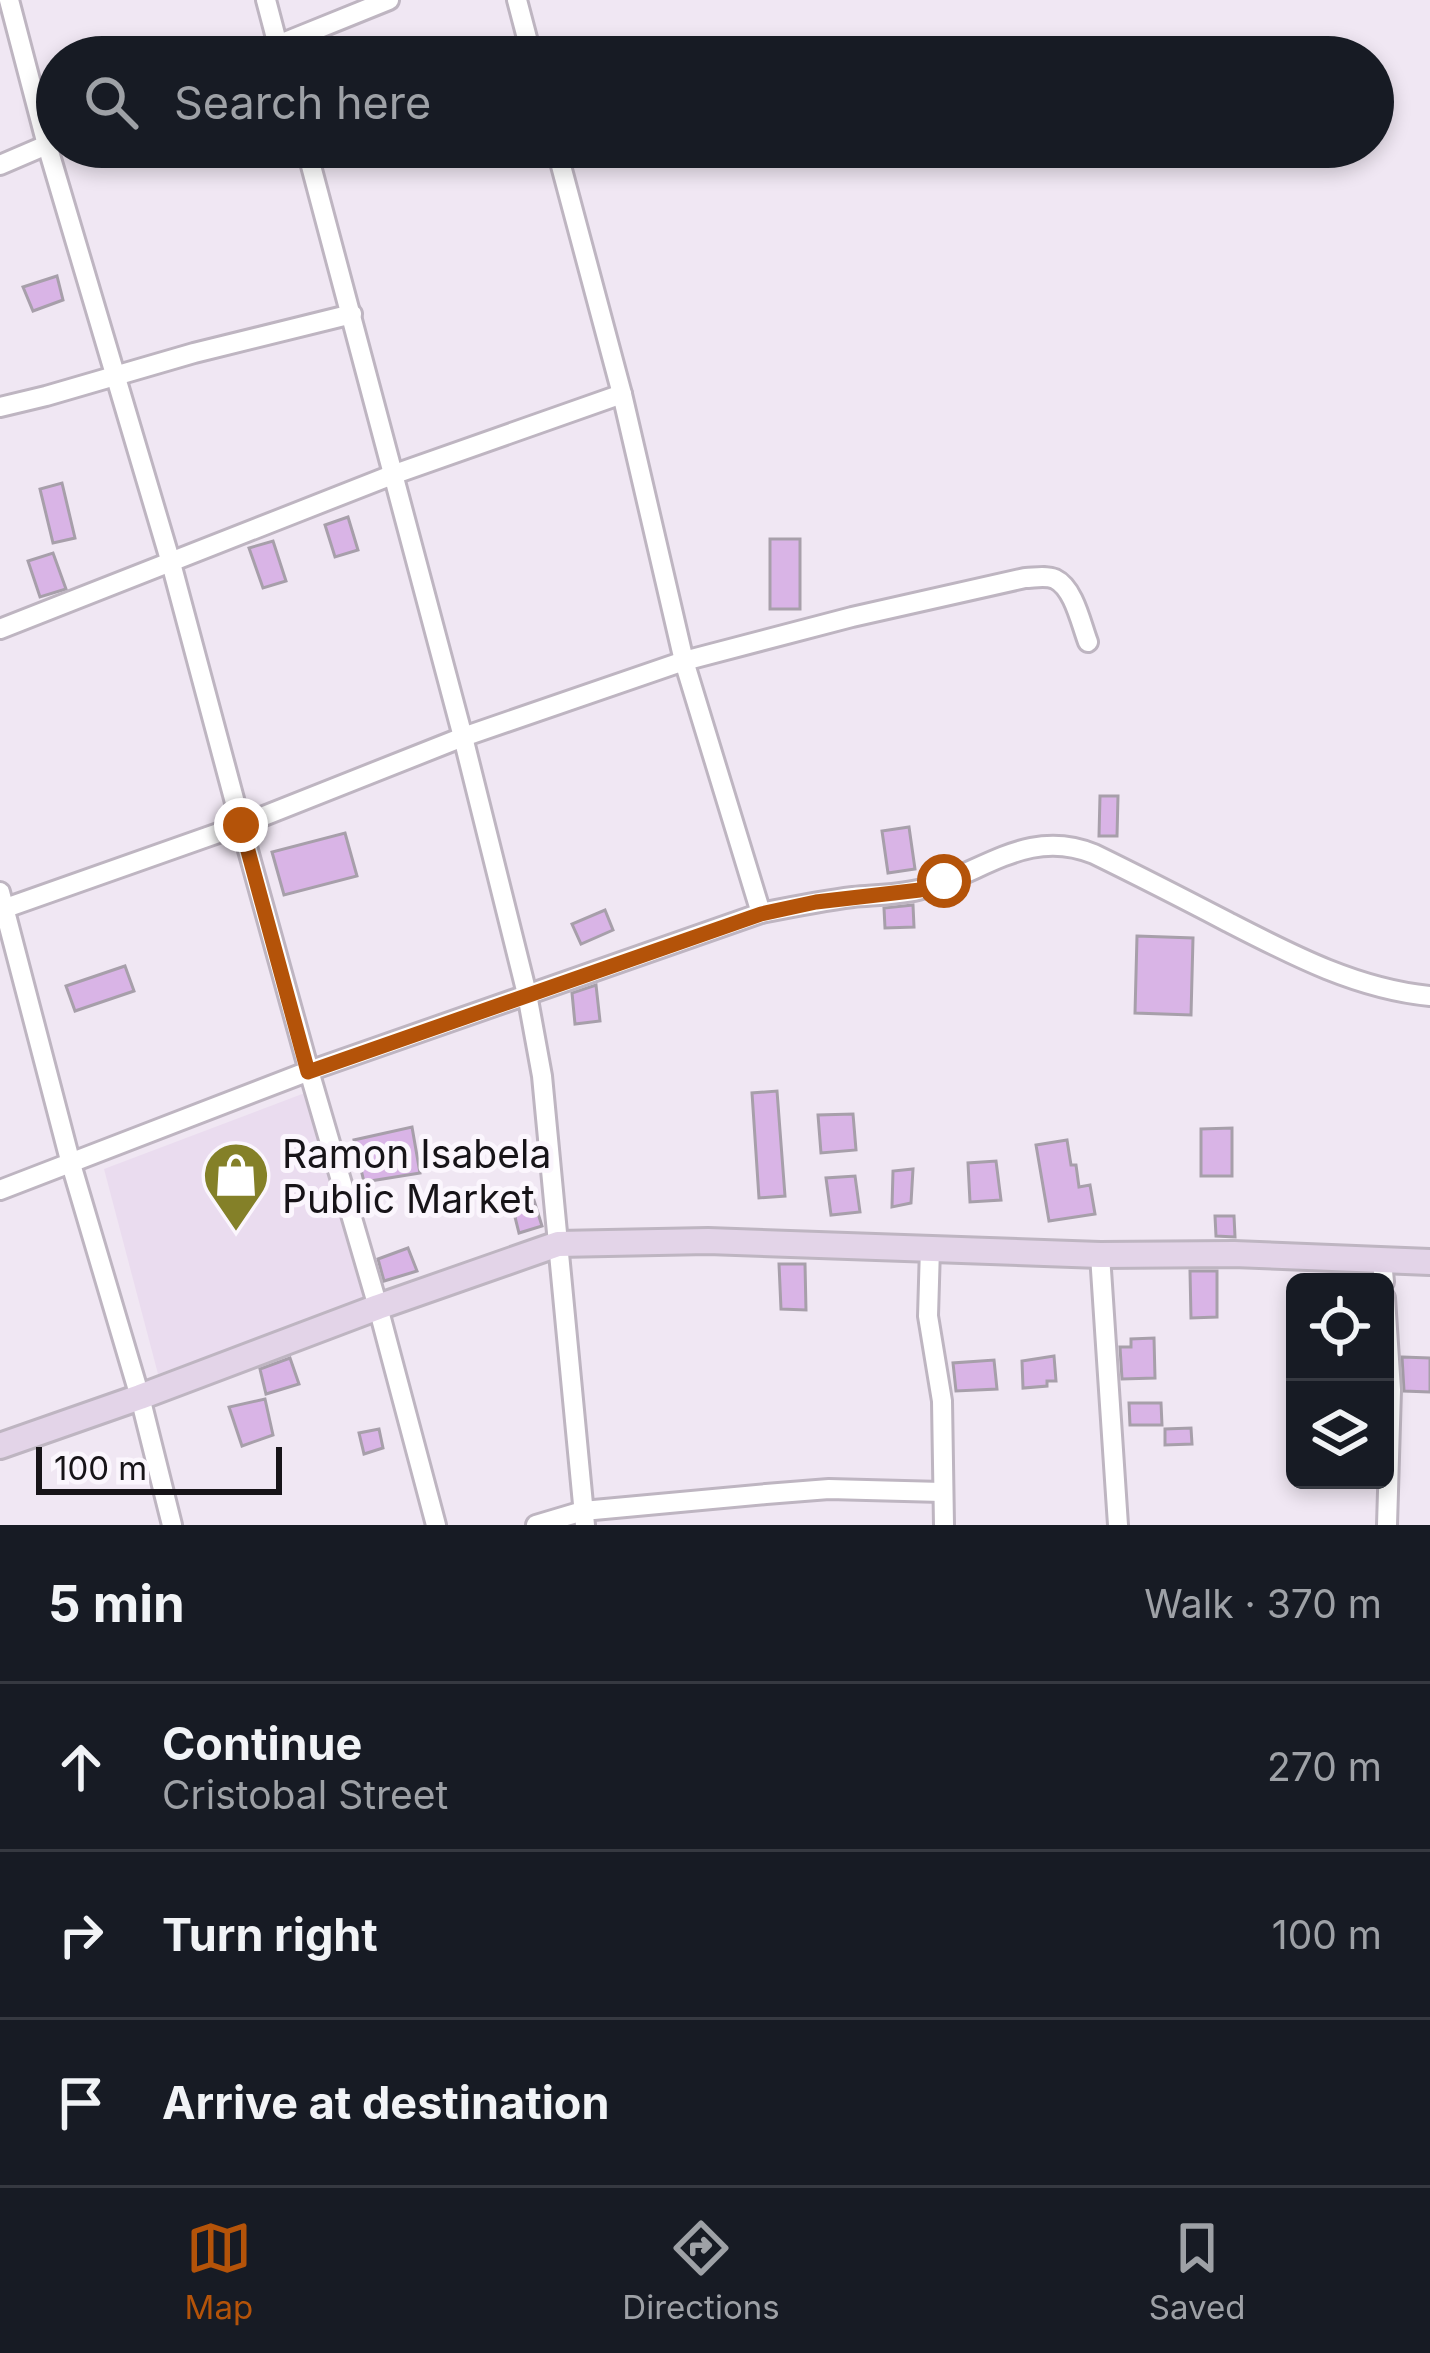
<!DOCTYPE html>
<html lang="en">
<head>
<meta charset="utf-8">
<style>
	:root { --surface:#171b24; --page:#20242c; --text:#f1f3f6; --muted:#9ea1a6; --line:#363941; --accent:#b45309 }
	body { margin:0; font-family:Inter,sans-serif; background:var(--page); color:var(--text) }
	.controls { position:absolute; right:36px; bottom:36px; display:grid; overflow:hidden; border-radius:18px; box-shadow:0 6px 18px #0003 }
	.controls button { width:108px; height:108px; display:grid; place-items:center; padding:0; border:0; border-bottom:3px solid var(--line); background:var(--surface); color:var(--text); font:60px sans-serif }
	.scale { position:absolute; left:36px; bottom:30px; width:246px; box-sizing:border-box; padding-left:12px; border:6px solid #171418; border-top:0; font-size:33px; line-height:42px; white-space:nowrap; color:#171418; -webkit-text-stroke:9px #fbf6fd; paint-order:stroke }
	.stop { position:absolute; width:36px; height:36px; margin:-27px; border:9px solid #b45309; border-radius:50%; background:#fff }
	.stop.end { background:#b45309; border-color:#fff; box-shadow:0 3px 12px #0008 }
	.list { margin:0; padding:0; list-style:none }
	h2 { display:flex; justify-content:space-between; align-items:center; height:156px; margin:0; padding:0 48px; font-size:51px }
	h2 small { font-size:39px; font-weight:400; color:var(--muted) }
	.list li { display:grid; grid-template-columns:78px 1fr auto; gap:36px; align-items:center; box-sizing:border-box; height:168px; padding:0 48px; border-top:3px solid var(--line) }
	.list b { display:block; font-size:45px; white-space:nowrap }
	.list p { margin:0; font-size:39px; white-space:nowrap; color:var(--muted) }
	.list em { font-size:39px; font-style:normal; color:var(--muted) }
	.icon { flex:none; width:66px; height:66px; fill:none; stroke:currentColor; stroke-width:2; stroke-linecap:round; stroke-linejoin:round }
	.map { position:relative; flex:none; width:1430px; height:1525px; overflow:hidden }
	.search { position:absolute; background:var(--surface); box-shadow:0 6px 18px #0003; left:36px; right:36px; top:36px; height:132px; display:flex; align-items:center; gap:30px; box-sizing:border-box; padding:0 42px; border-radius:66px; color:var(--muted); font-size:45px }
	.sheet { height:660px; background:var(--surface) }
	nav { display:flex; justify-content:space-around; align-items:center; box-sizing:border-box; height:168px; border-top:3px solid var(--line); background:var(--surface); font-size:33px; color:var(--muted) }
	nav a { display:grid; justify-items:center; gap:6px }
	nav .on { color:var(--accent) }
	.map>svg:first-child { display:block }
	.built { fill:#eadcef }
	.building { fill:#d9b4e6; stroke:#a79faa; stroke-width:3 }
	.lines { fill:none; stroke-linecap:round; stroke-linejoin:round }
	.street-casing { stroke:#beb5c1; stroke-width:24 }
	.secondary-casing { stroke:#beb5c1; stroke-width:30 }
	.street { stroke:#fff; stroke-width:18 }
	.secondary { stroke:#e3d4e8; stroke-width:24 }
	.route { stroke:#b45309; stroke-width:15 }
	.labels { text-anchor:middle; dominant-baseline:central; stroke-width:10; stroke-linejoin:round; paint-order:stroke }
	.poi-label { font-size:39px; fill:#171418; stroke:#fbf6fd; text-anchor:start }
</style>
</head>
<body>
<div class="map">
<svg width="1430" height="1525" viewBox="0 0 1430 1525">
	<rect width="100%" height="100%" fill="#f0e7f3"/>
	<polygon class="built" points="310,1091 371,1298 158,1374 104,1169"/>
	<g class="building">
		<polygon points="57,276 63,300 33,311 23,287"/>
		<polygon points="62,483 75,538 53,543 40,489"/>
		<polygon points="348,517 358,550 335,557 325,525"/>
		<rect x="770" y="539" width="30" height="70"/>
		<polygon points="273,541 286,581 263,588 249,548"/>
		<polygon points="53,553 66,589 40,597 28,561"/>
		<polygon points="1100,796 1118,796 1117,836 1099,836"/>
		<polygon points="909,827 915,869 888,873 882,831"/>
		<polygon points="345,833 357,876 284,895 272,852"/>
		<polygon points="913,905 914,927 885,928 884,908"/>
		<polygon points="605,910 613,930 581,944 572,924"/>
		<polygon points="1137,936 1193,938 1191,1015 1135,1013"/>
		<polygon points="125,966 134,991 75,1011 66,986"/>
		<polygon points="596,985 600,1021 575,1024 572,993"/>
		<polygon points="777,1091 785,1196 759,1198 752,1093"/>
		<polygon points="853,1114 856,1150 821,1153 818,1115"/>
		<polygon points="412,1127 420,1173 364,1182 354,1140"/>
		<polygon points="1232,1128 1232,1176 1201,1176 1201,1129"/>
		<polygon points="1067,1140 1071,1165 1076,1165 1079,1187 1090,1185 1095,1214 1049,1221 1036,1145"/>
		<polygon points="996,1161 1001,1200 970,1202 968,1163"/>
		<polygon points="913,1169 911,1203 892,1207 893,1171"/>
		<polygon points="855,1176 860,1212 831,1215 826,1178"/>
		<polygon points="532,1194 542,1226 519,1233 511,1201"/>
		<polygon points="1215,1216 1234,1216 1235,1237 1216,1236"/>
		<polygon points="408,1248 417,1271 384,1281 378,1259"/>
		<polygon points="779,1264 805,1264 806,1310 781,1309"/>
		<polygon points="1190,1271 1217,1271 1217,1317 1191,1318"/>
		<polygon points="1154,1338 1155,1378 1122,1379 1120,1347 1131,1347 1131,1339"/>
		<polygon points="1054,1356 1056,1381 1047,1381 1047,1386 1023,1388 1022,1361"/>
		<polygon points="1402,1357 1430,1358 1430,1392 1404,1391"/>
		<polygon points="290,1358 299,1384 266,1394 260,1369"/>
		<polygon points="994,1360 997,1389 956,1391 953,1363"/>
		<polygon points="265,1399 273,1435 242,1446 229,1407"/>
		<polygon points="1129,1403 1161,1403 1162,1425 1130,1425"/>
		<polygon points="1191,1428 1192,1444 1165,1445 1165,1429"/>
		<polygon points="379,1429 383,1448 364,1454 359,1433"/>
	</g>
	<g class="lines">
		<g class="street-casing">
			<g id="street">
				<polyline points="9,0 47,145 171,563 241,825 309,1071 378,1307 436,1525"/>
				<polyline points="266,0 281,57"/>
				<polyline points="517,0 532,57"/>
				<polyline points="248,57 389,0"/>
				<polyline points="306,147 463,737 527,994 542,1076 585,1525"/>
				<polyline points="556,147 622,394 684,661 761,913"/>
				<polyline points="0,165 56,141"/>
				<polyline points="0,407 46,396 194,353 352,314"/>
				<polyline points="0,629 392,475 622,394"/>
				<polyline points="0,892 71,1164 140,1397 172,1525"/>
				<path d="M0 910 241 825 463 737 684 661 852 617 1025 578C1034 578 1046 575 1055 579 1074 588 1081 624 1088 642"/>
				<path d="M0 1190 309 1071 761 913C791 907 821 901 853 897 874 895 896 895 918 890 980 876 1026 826 1094 854 1139 876 1184 899 1228 922 1292 955 1357 989 1430 996"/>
				<polyline points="930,1248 928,1316 942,1401 944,1525"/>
				<polyline points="1100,1255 1118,1525"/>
				<polyline points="1382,1260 1384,1282"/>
				<polyline points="1385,1298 1391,1390 1387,1525"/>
				<polyline points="536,1525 583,1511 766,1494 829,1489 942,1492"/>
			</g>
		</g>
		<g class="secondary-casing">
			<polyline id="secondary" points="0,1446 140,1397 378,1307 558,1244 708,1241 1100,1255 1234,1254 1430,1262"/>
		</g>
		<use href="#street" class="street"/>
		<use href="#secondary" class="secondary"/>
	</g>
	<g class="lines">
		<polyline class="route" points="241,825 308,1072 761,914 816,902 920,890 944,881"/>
	</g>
	<defs>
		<g id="shop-pin" transform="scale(3.45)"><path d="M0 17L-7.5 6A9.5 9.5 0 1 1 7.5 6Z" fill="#848028" stroke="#fbf6fd"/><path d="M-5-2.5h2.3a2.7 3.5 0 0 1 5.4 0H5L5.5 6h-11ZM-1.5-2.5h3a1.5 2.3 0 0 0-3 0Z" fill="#fff"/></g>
	</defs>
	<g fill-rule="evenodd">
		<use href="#shop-pin" x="236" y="1175"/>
	</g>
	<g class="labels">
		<g class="poi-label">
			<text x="282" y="1153">Ramon Isabela<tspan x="282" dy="45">Public Market</tspan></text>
		</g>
	</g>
</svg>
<div class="controls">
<button><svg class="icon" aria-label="locate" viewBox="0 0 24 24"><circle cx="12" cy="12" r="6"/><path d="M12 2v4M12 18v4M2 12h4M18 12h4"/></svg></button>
<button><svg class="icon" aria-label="layers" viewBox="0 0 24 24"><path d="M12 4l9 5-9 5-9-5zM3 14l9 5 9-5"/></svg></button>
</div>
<div class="scale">100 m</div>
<div class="stop" style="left:944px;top:881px"></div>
<div class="stop end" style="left:241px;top:825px"></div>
<div class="search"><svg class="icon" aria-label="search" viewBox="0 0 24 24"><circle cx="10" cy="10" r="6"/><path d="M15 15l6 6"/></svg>Search here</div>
</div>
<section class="sheet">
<h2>5 min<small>Walk · 370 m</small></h2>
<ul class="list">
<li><svg class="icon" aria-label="ahead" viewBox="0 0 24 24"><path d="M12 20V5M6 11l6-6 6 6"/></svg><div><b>Continue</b><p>Cristobal Street</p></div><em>270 m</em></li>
<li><svg class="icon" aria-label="right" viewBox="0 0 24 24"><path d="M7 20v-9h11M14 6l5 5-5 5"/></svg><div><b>Turn right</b></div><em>100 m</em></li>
<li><svg class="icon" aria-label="arrive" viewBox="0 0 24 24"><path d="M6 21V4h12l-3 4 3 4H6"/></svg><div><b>Arrive at destination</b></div></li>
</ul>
</section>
<nav>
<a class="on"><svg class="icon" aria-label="map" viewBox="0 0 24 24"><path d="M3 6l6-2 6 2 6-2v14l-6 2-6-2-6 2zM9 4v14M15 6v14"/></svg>Map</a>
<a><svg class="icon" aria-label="directions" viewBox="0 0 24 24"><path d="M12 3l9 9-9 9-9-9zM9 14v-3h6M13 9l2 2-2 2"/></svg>Directions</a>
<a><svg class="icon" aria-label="saved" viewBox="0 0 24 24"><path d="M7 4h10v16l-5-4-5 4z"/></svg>Saved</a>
</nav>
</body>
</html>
